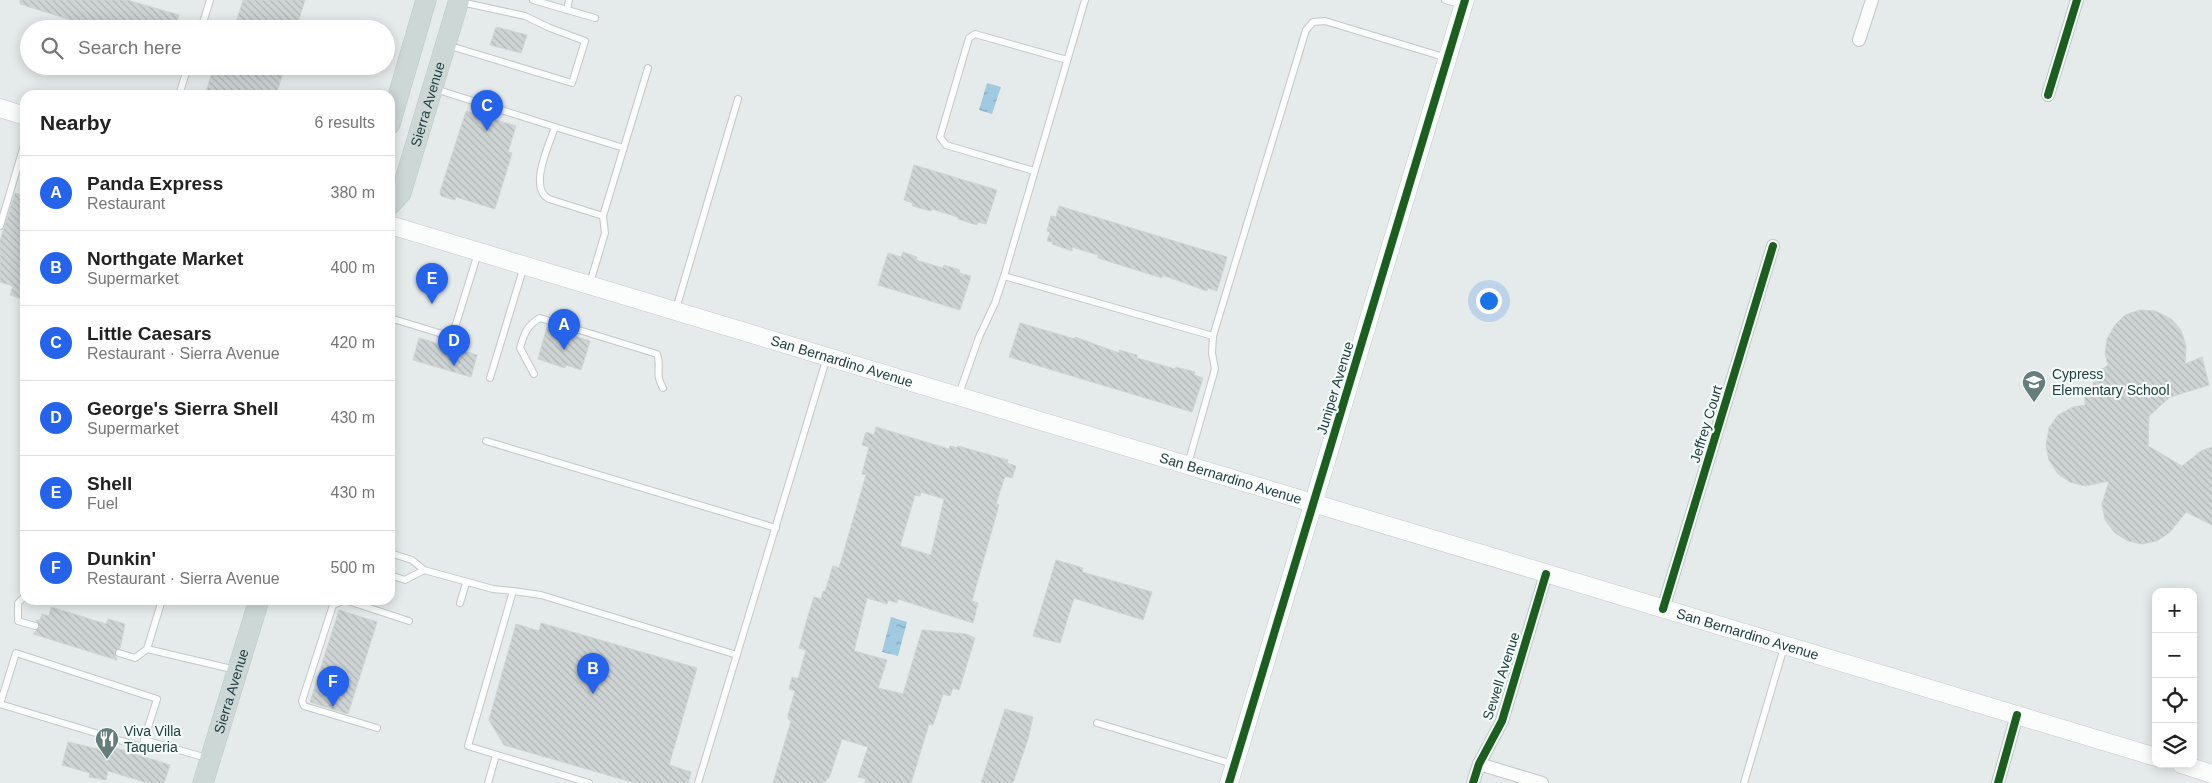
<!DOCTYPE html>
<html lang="en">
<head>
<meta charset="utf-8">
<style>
	:root { --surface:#fff; --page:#f6f6f6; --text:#222; --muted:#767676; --line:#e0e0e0; --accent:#2563eb }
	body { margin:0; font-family:Helvetica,sans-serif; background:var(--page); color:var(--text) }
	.controls { position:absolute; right:15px; bottom:15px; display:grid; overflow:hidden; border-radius:10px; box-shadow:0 2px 12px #0003 }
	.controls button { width:45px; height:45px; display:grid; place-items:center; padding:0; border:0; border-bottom:1px solid var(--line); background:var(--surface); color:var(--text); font:25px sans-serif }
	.you { position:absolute; left:1488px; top:300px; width:18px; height:18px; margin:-12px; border:4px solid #fff; border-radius:50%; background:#1a73e8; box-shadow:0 0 0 8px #1a73e833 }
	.badge { display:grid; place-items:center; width:32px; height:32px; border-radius:50%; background:var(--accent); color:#fff; font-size:16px; font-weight:700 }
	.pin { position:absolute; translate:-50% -41px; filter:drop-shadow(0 1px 2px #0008) }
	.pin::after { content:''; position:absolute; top:26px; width:18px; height:15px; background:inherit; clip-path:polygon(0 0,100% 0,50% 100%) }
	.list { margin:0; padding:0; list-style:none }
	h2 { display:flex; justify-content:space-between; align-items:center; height:65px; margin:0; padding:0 20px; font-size:21px }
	h2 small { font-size:16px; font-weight:400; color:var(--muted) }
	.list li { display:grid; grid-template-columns:32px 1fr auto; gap:15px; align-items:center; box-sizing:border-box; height:75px; padding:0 20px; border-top:1px solid var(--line) }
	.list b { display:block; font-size:19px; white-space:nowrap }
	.list p { margin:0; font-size:16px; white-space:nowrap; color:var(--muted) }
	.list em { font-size:16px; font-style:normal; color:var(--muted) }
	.icon { flex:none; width:28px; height:28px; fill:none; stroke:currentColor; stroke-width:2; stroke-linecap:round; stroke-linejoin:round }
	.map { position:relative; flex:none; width:2212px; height:783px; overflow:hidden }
	.search { position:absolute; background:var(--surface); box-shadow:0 2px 12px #0003; left:20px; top:20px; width:375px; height:55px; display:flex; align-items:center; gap:12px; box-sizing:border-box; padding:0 18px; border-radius:28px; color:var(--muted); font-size:19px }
	.panel { position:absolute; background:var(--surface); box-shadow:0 2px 12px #0003; left:20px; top:90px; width:375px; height:515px; border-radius:15px }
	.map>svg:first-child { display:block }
	.water { fill:url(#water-ripples) }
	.building { fill:url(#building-back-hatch); stroke:#ced4d3; fill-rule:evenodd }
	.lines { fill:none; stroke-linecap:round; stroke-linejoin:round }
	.lane-casing { stroke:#c2c8c7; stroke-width:8 }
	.street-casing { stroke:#c2c8c7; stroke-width:14 }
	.secondary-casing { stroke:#c0c9c8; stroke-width:19 }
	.primary-casing { stroke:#bcc7c7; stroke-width:21 }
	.lane { stroke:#fbfcfc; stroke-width:6 }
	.street { stroke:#fbfcfc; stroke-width:12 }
	.secondary { stroke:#fbfcfc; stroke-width:18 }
	.primary { stroke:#cdd7d6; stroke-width:20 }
	.cycleway-casing { stroke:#f3faf8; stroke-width:11 }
	.cycleway { stroke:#1b5e20; stroke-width:8 }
	.labels { text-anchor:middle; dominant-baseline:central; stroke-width:4.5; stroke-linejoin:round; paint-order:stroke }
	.street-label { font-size:14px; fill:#204240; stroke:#f3faf8 }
	.poi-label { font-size:14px; fill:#204240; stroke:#f3faf8; text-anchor:start }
</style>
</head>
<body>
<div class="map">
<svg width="2212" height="783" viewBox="0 0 2212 783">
	<defs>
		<pattern id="water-ripples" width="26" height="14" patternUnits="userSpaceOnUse" patternTransform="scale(1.25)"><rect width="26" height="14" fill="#a1c9df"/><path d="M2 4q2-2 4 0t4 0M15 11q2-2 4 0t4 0" fill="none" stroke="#83a5b6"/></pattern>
		<pattern id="building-back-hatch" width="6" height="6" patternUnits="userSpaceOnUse" patternTransform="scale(1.25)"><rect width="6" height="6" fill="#cdd4d3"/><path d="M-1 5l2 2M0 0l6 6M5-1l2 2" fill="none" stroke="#b0b7b6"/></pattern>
	</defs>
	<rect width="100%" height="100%" fill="#e5ebea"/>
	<g class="water">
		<polygon points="987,83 1001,87 992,114 979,110"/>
		<polygon points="891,617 907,622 898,656 882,652"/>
	</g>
	<g class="building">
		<polygon points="20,0 127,0 179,15 175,29 100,29 20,4"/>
		<polygon points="243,0 305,0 296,29 234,29"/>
		<polygon points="496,27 527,35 521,53 490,45"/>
		<polygon points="214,66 285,66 276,95 205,95"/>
		<polygon points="466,111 516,126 508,152 512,153 495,209 456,197 455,200 441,196 440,192"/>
		<polygon points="914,165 997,190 986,224 978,222 977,225 958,219 958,217 932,209 931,211 912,206 913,203 904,200"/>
		<polygon points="15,193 25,196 25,300 10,295 13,286 0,282 0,241"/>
		<polygon points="1059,206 1227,257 1217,291 1208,288 1207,291 1162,275 1162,278 1098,258 1098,255 1072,247 1072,251 1052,244 1053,242 1047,241 1050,232 1047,231 1051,216 1056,217"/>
		<polygon points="903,252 917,257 916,260 943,268 944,265 960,270 959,273 971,276 960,310 878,285 888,253 901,257"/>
		<polygon points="2140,310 2155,311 2171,319 2181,330 2186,346 2185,364 2202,357 2209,385 2170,397 2149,416 2148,446 2182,466 2201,451 2212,447 2212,525 2186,512 2170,532 2157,541 2142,544 2128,541 2115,533 2105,520 2102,504 2109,481 2085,486 2070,482 2058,474 2049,460 2046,445 2049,428 2058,415 2073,407 2085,405 2085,397 2101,370 2108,365 2105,354 2107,339 2115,325 2125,315"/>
		<polygon points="1020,323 1075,339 1075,337 1119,353 1119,350 1137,355 1137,358 1175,369 1176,367 1195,372 1194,375 1203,378 1192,412 1009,357"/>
		<polygon points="547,327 590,341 581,370 566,365 565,368 538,359"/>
		<polygon points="419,338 477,355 471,377 413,360"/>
		<path d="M876 427 949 449 950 446 957 448 958 446 1008 460 1007 463 1016 466 1012 478 1005 476 996 504 999 505 972 601 978 603 973 623 898 599 897 603 888 600 887 604 867 598 854 651 887 660 878 688 903 694 922 630 966 634 975 638 959 690 953 688 950 696 943 694 933 725 929 724 911 783H865L866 779 858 777 868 747 842 739 829 778H827L825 783H773L791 721 788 719V715L795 691 789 689 792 677 798 679 806 650 799 648 808 616 814 597 821 599 823 591H825L833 566 839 568 866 475 862 474 869 447 862 445 866 432 874 435ZM921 492 944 499 931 555 900 546 915 495 920 496Z"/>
		<polygon points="1056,560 1083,568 1082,572 1152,592 1143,620 1074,598 1060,643 1033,636"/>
		<polygon points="51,607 106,624 108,619 125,624 120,648 114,652 117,660 33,634 40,627 36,620 40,620 42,614 49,616"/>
		<polygon points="339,610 377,622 348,714 310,702"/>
		<polygon points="541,623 697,668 669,765 691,772 688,783 635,783 504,745 489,720 516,624 539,631"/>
		<polygon points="1005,709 1033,717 1028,739 1013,783 981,783"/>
		<polygon points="68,742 110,752 113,747 170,765 164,783 148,783 108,771 106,780 89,777 90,773 62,765"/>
	</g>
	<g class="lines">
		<g class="lane-casing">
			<g id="lane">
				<polyline points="533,0 595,18"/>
				<polyline points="1445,0 1463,5"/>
				<polyline points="567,10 569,0"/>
				<polyline points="201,29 210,0"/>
				<polyline points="447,45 572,83 585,41 550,28 525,16 461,2"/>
				<path d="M435 89 555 127C549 145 528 188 549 199L603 216"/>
				<polyline points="179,95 188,66"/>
				<polyline points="555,127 624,148"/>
				<polyline points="1034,171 946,145 940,137 969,38 975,34 1067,60"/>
				<polyline points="0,226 25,142"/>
				<polyline points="1004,276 1213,336"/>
				<polyline points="590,283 605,233 603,216 648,68"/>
				<polyline points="676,309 738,99"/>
				<polyline points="390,318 452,337 478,253"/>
				<path d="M534 374 520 348C524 334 527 325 540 318L657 354C662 368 654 373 663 388"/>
				<polyline points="490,378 524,266"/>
				<polyline points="959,394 979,337 995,303 1004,276 1085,0"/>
				<polyline points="486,441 776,528"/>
				<polyline points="1188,464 1215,369 1212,353 1213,336 1306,30 1313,22 1325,21 1447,58"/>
				<polyline points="390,553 412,560 424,570 493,589 513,591"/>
				<polyline points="390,575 405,580 424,570"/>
				<polyline points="25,596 18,603 18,621 35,626"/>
				<polyline points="142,600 147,600"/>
				<polyline points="345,600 333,605 302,701 304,706 377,728"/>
				<polyline points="345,600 409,621"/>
				<polyline points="460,603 466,583"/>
				<polyline points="147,649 236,670"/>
				<polyline points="119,653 135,658 147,649 162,600"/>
				<polyline points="1097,723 1233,764"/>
				<polyline points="144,740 142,747 0,704 16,653 157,699 144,740 207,758"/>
				<polyline points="488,783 496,755"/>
				<polyline points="589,783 468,746 513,591 541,595 737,655"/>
				<polyline points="698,783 827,357"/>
				<polyline points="1744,783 1784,647"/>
			</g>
		</g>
		<g class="street-casing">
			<g id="street">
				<polyline points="1859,40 1872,0"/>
				<polyline points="2048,95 2077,0"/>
				<polyline points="1663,609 1773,246"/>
				<polyline points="1479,764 1542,783"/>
				<polyline points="1473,783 1479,764 1502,721 1546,574"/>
				<polyline points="1998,783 2017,715"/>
			</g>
		</g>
		<g class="secondary-casing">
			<g id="secondary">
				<polyline points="0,108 25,116"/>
				<path id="s1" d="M390 225 2156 757"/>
				<polyline points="2181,764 2212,774"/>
				<polyline points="1229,783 1465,0"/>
			</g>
		</g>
		<g class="primary-casing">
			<g id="primary">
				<polyline points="390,124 426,0"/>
				<path id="s2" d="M390 205 401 193 459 0"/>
				<path id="s3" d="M203 783 259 600"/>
			</g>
		</g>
		<use href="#lane" class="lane"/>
		<use href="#street" class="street"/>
		<use href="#secondary" class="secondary"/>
		<use href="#primary" class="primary"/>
		<g class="cycleway-casing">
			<g id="cycleway">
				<polyline points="2048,95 2077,0"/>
				<polyline points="1663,609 1773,246"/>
				<polyline points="1229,783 1465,0"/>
				<polyline points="1473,783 1479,764 1502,721 1546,574"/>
				<polyline points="1998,783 2017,715"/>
			</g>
		</g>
		<use href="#cycleway" class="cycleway"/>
	</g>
	<defs>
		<g id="school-pin" transform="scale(1.25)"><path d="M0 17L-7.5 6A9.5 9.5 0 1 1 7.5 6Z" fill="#657d7c" stroke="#f3faf8"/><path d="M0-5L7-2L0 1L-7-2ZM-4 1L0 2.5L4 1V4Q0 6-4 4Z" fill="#fff"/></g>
		<g id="restaurant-pin" transform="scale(1.25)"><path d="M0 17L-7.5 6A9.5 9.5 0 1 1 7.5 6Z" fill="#657d7c" stroke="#f3faf8"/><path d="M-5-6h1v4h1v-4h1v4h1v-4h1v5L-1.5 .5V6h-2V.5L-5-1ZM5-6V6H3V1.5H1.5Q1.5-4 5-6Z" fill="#fff"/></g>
	</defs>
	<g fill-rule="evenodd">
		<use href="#school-pin" x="2034" y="382"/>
		<use href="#restaurant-pin" x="107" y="739"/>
	</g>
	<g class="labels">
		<g class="street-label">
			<text stroke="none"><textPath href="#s2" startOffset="109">Sierra Avenue</textPath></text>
			<text stroke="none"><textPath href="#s1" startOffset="472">San Bernardino Avenue</textPath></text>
			<text transform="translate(1335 388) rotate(-73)">Juniper Avenue</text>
			<text transform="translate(1706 424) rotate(-73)">Jeffrey Court</text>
			<text stroke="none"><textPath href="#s1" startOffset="878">San Bernardino Avenue</textPath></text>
			<text stroke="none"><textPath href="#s1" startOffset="1418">San Bernardino Avenue</textPath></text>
			<text transform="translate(1501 676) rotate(-72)">Sewell Avenue</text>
			<text stroke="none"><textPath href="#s3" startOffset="96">Sierra Avenue</textPath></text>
		</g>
		<g class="poi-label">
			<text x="2052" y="374">Cypress<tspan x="2052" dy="16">Elementary School</tspan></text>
			<text x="124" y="731">Viva Villa<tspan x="124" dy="16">Taqueria</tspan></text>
		</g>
	</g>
</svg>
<div class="controls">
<button>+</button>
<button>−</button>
<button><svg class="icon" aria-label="locate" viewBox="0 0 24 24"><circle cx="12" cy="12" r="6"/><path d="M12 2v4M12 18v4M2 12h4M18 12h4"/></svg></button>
<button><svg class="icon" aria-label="layers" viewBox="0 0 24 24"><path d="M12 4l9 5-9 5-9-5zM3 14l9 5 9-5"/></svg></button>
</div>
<div class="you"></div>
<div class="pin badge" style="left:564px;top:350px">A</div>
<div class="pin badge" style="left:593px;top:694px">B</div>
<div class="pin badge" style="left:487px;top:131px">C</div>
<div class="pin badge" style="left:454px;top:366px">D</div>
<div class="pin badge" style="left:432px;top:304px">E</div>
<div class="pin badge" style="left:333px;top:707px">F</div>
<div class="search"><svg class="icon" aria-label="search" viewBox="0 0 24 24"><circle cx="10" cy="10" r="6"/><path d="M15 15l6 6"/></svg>Search here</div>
<section class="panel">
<h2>Nearby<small>6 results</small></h2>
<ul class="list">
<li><span class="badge">A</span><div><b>Panda Express</b><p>Restaurant</p></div><em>380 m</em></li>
<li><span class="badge">B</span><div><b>Northgate Market</b><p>Supermarket</p></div><em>400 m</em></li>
<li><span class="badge">C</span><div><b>Little Caesars</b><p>Restaurant · Sierra Avenue</p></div><em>420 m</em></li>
<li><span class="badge">D</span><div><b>George's Sierra Shell</b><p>Supermarket</p></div><em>430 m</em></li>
<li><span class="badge">E</span><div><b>Shell</b><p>Fuel</p></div><em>430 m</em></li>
<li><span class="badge">F</span><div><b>Dunkin'</b><p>Restaurant · Sierra Avenue</p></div><em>500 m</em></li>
</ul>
</section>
</div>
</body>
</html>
